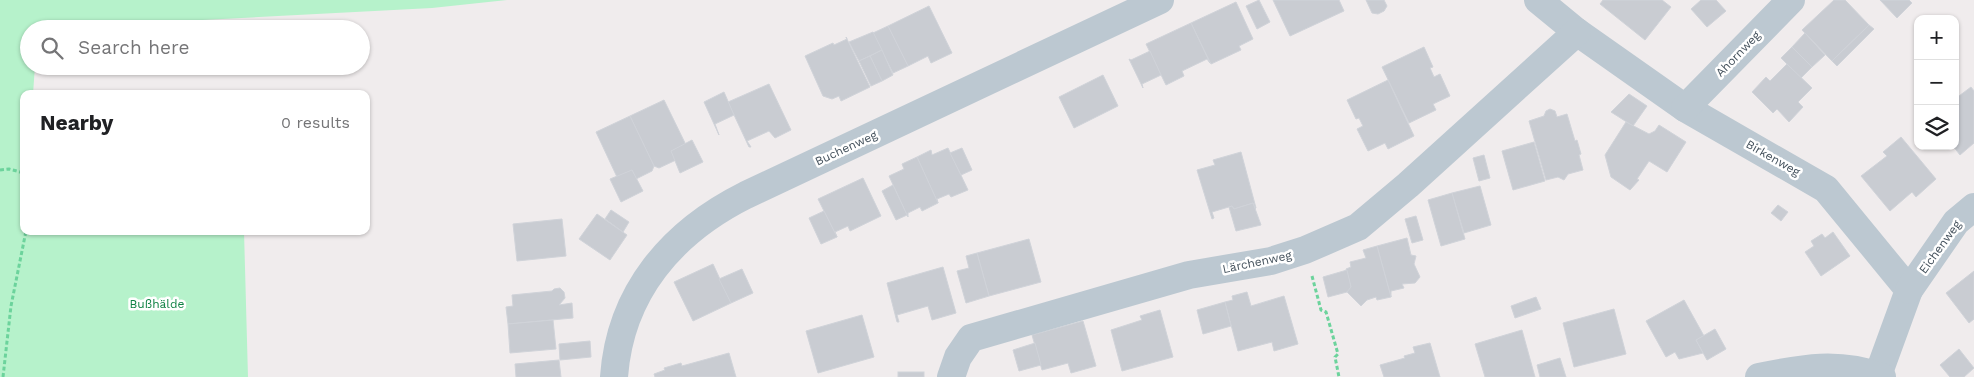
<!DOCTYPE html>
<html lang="en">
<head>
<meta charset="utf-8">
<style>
	:root { --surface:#fff; --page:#f6f6f6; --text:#202124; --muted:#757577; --line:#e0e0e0 }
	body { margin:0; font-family:"Work Sans",sans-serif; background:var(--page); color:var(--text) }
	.controls { position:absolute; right:15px; top:15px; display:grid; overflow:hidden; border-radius:10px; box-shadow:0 1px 4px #0004 }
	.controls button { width:45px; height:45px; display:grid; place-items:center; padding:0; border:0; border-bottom:1px solid var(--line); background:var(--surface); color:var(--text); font:25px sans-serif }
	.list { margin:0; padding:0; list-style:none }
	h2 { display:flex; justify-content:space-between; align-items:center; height:65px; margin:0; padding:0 20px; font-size:21px }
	h2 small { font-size:16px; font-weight:400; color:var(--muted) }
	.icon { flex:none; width:28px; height:28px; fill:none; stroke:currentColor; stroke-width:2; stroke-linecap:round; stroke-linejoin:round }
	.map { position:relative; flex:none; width:1974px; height:377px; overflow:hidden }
	.search { position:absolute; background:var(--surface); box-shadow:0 1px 4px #0004; left:20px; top:20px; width:350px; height:55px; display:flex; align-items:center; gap:12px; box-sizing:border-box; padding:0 18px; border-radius:28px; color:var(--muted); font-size:19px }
	.panel { position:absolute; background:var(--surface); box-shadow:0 1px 4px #0004; left:20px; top:90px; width:350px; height:145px; border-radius:10px }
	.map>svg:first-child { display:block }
	.green { fill:#b6f2cb }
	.building { fill:#c9ccd2; stroke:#d0d3d9 }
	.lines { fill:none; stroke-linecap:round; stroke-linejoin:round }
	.path { stroke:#6cd39c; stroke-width:3; stroke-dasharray:4 2.5; stroke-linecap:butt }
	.minor { stroke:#bcc8d1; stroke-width:28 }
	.labels { text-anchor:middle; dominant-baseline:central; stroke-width:5; stroke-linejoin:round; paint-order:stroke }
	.street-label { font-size:12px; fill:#44515c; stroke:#fff }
	.park-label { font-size:12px; fill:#0f8244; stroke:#fff }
</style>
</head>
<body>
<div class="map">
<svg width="1974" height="377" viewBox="0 0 1974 377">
	<rect width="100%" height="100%" fill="#f0eced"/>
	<polygon class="green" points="0,0 507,0 432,8 29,29 29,66 35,66 33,94 24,94 24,231 244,231 248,377 0,377"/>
	<g class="building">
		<polygon points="1259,0 1270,22 1257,29 1246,6"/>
		<polygon points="1273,0 1339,0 1344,11 1290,36"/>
		<polygon points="1366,0 1384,0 1387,6 1384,11 1378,14 1372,13"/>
		<polygon points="1603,0 1662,0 1671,7 1645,40 1600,4"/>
		<polygon points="1701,0 1716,0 1726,11 1707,27 1691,9"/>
		<polygon points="1834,0 1845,0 1869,25 1832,61 1802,30"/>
		<polygon points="1880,0 1909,0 1912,3 1897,18"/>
		<polygon points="1236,2 1253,39 1239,46 1241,50 1211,64 1191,23"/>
		<polygon points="929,6 952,53 931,63 928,56 908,66 888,26"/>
		<polygon points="1191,23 1210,63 1207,59 1182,71 1184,76 1166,85 1146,44"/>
		<polygon points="1869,25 1874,29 1837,66 1832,61"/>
		<polygon points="888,26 908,66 893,73 873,33"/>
		<polygon points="873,32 882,50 859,61 849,42"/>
		<polygon points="1805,33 1825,55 1812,67 1792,47"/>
		<polygon points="846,37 870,87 841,101 839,96 832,99 823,96 805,56 833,43 834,45 847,39"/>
		<polygon points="1424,47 1433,67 1430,68 1434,77 1440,74 1450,96 1433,104 1436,110 1409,123 1382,67"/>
		<polygon points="1792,47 1812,67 1801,78 1781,58"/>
		<polygon points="882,50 893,75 882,81 870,56"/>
		<polygon points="1150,51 1161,75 1142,84 1143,88 1129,59 1131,60"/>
		<polygon points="870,56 882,81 871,86 859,61"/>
		<polygon points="1787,64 1812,88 1798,102 1803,107 1789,122 1777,109 1773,113 1752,92 1766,77 1770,81"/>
		<polygon points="1103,75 1118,106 1074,128 1059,97"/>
		<polygon points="1388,80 1414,136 1388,149 1385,143 1368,151 1357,129 1363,126 1359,118 1356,119 1347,100"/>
		<polygon points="769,84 791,130 775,138 769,131 747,141 751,147 749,147 728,102"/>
		<polygon points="1971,87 1974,91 1974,143 1960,155 1953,146 1955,146 1955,99"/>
		<polygon points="724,92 734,115 715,124 719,135 704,102"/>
		<polygon points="1629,94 1647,106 1633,126 1611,112"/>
		<polygon points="664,100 686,145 671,151 676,160 659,168 654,166 630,116"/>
		<polygon points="1550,109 1555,111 1557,117 1567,114 1575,141 1577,140 1581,154 1579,155 1583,170 1568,174 1564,180 1558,177 1546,180 1529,121 1544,116 1546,111"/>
		<polygon points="630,116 654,166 652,171 636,179 632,170 617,177 596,132"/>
		<polygon points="1626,122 1649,134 1655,131 1659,125 1686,142 1667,172 1649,161 1637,179 1639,180 1630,190 1611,177 1605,155"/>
		<polygon points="1901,137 1936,179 1916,197 1912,192 1890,211 1861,176 1887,156 1883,152"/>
		<polygon points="692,140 703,162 680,173 671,151"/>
		<polygon points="1534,142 1545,181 1513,190 1502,151"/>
		<polygon points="948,148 968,190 951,197 949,194 937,199 938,203 917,157 931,150 932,155"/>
		<polygon points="962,148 972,170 961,175 950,153"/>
		<polygon points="1241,152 1256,208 1255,209 1253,203 1234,209 1232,206 1212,212 1214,218 1212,219 1197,170 1215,165 1213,160"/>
		<polygon points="1484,155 1490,178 1479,181 1473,158"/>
		<polygon points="917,157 938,203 922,211 920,207 908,213 908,217 889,176 904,169 902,164"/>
		<polygon points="632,170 643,191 621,202 610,179"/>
		<polygon points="863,178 881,216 850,231 848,226 835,232 837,237 818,199"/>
		<polygon points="893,185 907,215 896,220 882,191"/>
		<polygon points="1480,186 1491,225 1464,233 1452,193"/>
		<polygon points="1452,193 1465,239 1441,246 1428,200"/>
		<polygon points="1253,203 1261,225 1236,231 1229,207 1232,206 1234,209"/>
		<polygon points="1778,205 1788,212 1781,221 1771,213"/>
		<polygon points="611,210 629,222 623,232 605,219"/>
		<polygon points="824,211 837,237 821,244 809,218"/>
		<polygon points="597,214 627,235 610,260 579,239"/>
		<polygon points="1416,216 1423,240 1412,243 1405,219"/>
		<polygon points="562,219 566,256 517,261 513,224"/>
		<polygon points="1833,232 1850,256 1821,276 1805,252 1814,246 1811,241 1822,234 1825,238"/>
		<polygon points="1407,238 1411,255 1416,256 1414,264 1420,277 1415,283 1402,284 1404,288 1391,291 1391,297 1377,246"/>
		<polygon points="1029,239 1041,282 989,296 977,253"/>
		<polygon points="1377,246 1391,297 1377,300 1376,297 1367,300 1361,306 1346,291 1351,287 1346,269 1351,267 1350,262 1366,258 1363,250"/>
		<polygon points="977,253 989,296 966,303 957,271 969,268 966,256"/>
		<polygon points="713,264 731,303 693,321 674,282"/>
		<polygon points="943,267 956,313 932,320 928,306 897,315 899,322 897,322 887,283"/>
		<polygon points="742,269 753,293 731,303 719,279"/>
		<polygon points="1347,270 1351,287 1347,292 1328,297 1323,277"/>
		<polygon points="1974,271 1974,319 1969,323 1946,293"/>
		<polygon points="560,288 564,292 565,298 559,305 572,303 573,318 508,324 506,307 513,306 512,295 552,291 554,289"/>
		<polygon points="1247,292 1251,306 1284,296 1298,344 1274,351 1272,342 1238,351 1225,302 1233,300 1232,296"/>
		<polygon points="1536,297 1541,309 1515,318 1511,306"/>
		<polygon points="1684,300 1704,336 1696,340 1703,353 1679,359 1675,352 1666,357 1646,321"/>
		<polygon points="1225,302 1231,326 1203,334 1197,310"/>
		<polygon points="1614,309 1626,354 1574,367 1563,323"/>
		<polygon points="1160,310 1173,357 1122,371 1111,330 1142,320 1140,316"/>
		<polygon points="862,315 874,357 818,373 806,331"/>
		<polygon points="553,320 556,349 510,353 508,324"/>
		<polygon points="1083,321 1096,366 1071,373 1068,363 1042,370 1032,335"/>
		<polygon points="1715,329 1726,349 1707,360 1696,340"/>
		<polygon points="1522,330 1535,377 1485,377 1475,344"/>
		<polygon points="590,341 591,357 560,360 559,344"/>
		<polygon points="1035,343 1041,365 1019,371 1013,350"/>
		<polygon points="1430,343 1440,377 1384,377 1380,365 1405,358 1404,356 1415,353 1413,347"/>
		<polygon points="1959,349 1974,368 1964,377 1950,377 1940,365"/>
		<polygon points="729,353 736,377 655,377 654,374 665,370 664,368 681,363 682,366"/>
		<polygon points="1560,358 1566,377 1540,377 1537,365"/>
		<polygon points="559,360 561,377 516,377 515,364"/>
		<rect x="898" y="372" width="26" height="5"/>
	</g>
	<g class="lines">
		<g class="path">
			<polyline points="0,170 9,169 24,173"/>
			<polyline points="1312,276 1321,310 1326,312 1338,354 1335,357 1339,377"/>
			<polyline points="3,377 11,306 26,231"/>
		</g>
		<g class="minor">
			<polyline points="1538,0 1577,32 1685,108 1826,189 1909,290 1878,375"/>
			<polyline points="1685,108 1791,0"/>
			<polyline points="1909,290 1956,222 1974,207"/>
			<path d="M614 377C620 292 672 232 746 195L1160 0"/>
			<polyline points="951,377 958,357 971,338 1189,275 1271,261 1305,250 1358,227 1408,185 1577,32"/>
			<path d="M1759 377C1803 368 1838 361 1882 377"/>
		</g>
	</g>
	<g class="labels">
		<g class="street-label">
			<text transform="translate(1738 54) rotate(-46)">Ahornweg</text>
			<text transform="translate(846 148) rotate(-25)">Buchenweg</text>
			<text transform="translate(1773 158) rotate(30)">Birkenweg</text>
			<text transform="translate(1940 247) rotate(-54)">Eichenweg</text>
			<text transform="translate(1257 262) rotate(-12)">Lärchenweg</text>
		</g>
		<g class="park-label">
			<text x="157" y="304">Bußhälde</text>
		</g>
	</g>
</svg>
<div class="controls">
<button>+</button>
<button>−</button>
<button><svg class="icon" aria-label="layers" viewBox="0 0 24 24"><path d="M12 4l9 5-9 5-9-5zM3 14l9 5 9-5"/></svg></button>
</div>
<div class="search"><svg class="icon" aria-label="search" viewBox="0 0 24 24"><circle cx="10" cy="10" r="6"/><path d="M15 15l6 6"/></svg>Search here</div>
<section class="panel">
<h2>Nearby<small>0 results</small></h2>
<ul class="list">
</ul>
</section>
</div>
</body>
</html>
